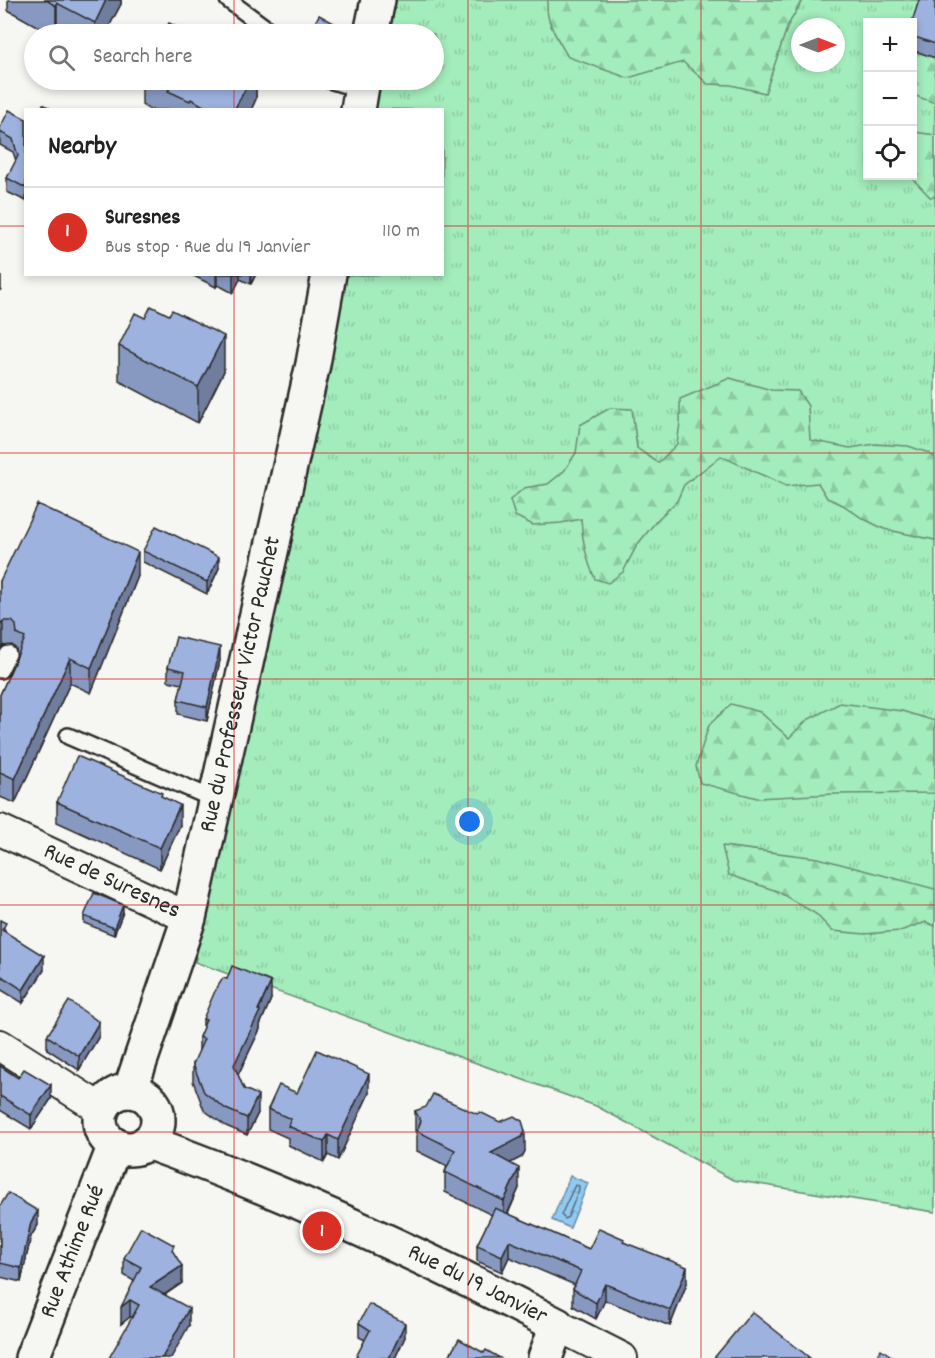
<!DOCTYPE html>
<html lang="en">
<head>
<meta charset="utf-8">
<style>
	:root { --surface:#fff; --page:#f6f6f6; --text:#222; --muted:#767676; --line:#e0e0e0; --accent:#d93025 }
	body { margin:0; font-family:Dekko,sans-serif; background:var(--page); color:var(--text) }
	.controls { position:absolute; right:18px; top:18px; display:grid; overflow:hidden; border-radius:0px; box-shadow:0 3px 9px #0003 }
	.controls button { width:54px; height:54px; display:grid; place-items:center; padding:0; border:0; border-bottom:2px solid var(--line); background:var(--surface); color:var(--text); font:30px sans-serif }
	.compass { position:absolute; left:791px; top:18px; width:54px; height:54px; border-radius:50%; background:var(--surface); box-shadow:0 3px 9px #0003; rotate:90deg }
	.you { position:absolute; left:470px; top:822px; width:21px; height:21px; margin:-15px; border:4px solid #fff; border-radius:50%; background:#1a73e8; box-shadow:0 0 0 9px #1a73e833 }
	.badge { display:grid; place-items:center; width:39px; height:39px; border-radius:50%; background:var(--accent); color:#fff; font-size:20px; font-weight:700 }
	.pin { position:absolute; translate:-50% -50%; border:3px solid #fff; box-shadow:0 2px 6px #0006 }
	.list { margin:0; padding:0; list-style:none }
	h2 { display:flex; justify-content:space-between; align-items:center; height:78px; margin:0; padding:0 24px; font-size:26px }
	h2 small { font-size:20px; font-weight:400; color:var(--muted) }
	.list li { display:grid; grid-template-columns:39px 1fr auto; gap:18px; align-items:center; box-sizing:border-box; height:90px; padding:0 24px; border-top:2px solid var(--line) }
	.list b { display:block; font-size:22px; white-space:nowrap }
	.list p { margin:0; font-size:20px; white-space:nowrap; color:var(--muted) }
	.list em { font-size:20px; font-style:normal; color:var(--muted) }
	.icon { flex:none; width:33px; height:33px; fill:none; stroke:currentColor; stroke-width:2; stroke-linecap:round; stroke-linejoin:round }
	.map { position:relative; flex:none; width:935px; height:1358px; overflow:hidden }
	.search { position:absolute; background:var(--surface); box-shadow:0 3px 9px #0003; left:24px; top:24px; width:420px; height:66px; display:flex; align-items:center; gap:15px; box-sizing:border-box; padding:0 21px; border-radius:33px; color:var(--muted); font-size:22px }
	.panel { position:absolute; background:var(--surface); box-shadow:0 3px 9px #0003; left:24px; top:108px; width:420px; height:168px; border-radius:0px }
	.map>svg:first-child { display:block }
	.grass { fill:url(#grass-tufts); stroke:#678c73; stroke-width:1.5; fill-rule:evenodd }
	.forest { fill:url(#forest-firs); stroke:#678c73; stroke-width:1.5 }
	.water { fill:url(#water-ripples); stroke:#688aa2; stroke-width:1.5 }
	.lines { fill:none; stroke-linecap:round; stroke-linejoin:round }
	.shore { stroke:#546b7a; stroke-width:1.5 }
	.service-casing { stroke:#2b2b2b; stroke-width:20 }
	.minor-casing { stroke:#2b2b2b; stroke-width:34 }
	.tertiary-casing { stroke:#2b2b2b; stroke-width:38 }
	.service { stroke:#f6f6f2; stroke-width:15 }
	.minor { stroke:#f6f6f2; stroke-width:30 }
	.tertiary { stroke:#f6f6f2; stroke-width:33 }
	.wall { fill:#8899c1; stroke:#2b2b2b; stroke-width:1.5 }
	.shaded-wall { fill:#6f7d9d; stroke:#2b2b2b; stroke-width:1.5 }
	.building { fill:#9eb2e0; stroke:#2b2b2b; stroke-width:1.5 }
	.grid { fill:none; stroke:#d62828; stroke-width:1.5; stroke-opacity:0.55 }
	.labels { text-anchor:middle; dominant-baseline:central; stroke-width:5; stroke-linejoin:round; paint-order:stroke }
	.street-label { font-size:24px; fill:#2b2b2b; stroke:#f6f6f2 }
</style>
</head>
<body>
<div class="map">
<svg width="935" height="1358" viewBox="0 0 935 1358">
	<defs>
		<pattern id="grass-tufts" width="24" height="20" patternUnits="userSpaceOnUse" patternTransform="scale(1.5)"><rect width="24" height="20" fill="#a3ecbb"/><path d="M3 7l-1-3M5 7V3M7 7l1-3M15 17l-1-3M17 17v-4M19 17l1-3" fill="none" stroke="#8ccba1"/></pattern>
		<pattern id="forest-firs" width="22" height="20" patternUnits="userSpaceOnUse" patternTransform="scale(1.5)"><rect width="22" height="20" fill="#a3ecbb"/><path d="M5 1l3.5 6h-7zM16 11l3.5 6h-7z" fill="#8ccba1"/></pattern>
		<pattern id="water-ripples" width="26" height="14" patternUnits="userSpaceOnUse" patternTransform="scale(1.5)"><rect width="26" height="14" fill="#91caf1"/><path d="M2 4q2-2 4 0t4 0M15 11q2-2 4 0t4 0" fill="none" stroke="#7daecf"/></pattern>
	</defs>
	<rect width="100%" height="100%" fill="#f6f6f2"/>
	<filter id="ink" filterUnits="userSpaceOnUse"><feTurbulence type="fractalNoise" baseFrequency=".0167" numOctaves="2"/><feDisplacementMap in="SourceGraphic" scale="12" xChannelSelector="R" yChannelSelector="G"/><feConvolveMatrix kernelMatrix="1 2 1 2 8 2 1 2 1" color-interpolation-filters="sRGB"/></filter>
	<g filter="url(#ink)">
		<path class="grass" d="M393 0H935V1212L733 1180 596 1106 195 962 328 371 345 275 442 274V110L374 109 379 80H434V34H387ZM868 22H912V176H868ZM800 27H836V63H800Z"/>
		<g class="forest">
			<path d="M548 0H803L788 25 765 93 731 85 708 84 683 62 628 78 568 57C559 41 543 19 548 0Z"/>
			<polygon points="912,50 935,58 935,103 913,95"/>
			<polygon points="914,132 935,135 935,197 930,197 911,177"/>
			<path d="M730 378 771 390 798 391 808 406 810 440 850 448 875 444 908 446 929 453 935 458V540L884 529 862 518 843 505 827 498 818 483 786 486 721 456 684 485 677 501 658 519 637 545 623 572 608 583 595 579C586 559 582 540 581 519L561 523 533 525 515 516 510 500 524 488 548 484 564 471 576 453 580 425 610 408 632 409 637 448 658 463 677 444 680 423V399Z"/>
			<polygon points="840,703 902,711 935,721 935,793 834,794 757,798 700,783 696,766 709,725 731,704 760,712 789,738 807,720"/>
			<polygon points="722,846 818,858 935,889 935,926 926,922 900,931 865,934 832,931 816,914 777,891 729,875"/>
		</g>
		<polygon class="water" points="570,1176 588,1183 570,1228 552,1220"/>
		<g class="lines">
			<polygon class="shore" points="575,1185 579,1186 579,1189 568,1217 565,1219 561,1215"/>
			<g class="service-casing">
				<g id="service">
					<polyline points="228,0 274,34"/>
					<polyline points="329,80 362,90"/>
					<polyline points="0,670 8,654"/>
					<polyline points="68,736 216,800"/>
				</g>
			</g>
			<g class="minor-casing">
				<g id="minor">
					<path id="s1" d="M0 830 189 918"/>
					<polyline points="0,1045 101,1109"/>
					<polyline points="557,1325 622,1358"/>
				</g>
			</g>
			<g class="tertiary-casing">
				<g id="tertiary">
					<polyline points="371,34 378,0"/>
					<polyline points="358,110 363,80"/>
					<circle cx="129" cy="1120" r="29"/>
					<path id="s2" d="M130 1091 189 918 313 364 329 274"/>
					<path id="s3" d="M147 1142C288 1193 424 1256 557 1325L545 1358"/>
					<path id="s4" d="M32 1358 115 1145"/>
				</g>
			</g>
			<use href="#service" class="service"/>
			<use href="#minor" class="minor"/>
			<use href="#tertiary" class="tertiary"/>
		</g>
		<g class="wall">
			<polygon points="8,0 121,0 121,4 105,34 51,34 8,10"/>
			<polygon points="935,0 935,58 912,50 912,22"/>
			<polygon points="142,80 256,80 256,99 251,110 150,110 142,105"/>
			<polygon points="26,119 26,201 7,192 7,178 16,161 13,152 0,145 0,128"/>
			<polygon points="190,274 256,274 251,284 240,279 233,293 218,285 216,287"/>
			<polygon points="169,315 224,371 198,423 119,381 119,346 145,318"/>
			<polygon points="143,551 219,568 207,594 143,562"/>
			<polygon points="138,576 91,693 70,683 15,803 0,797 0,695 17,657 16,649 12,645 3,646 0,649 0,581"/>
			<polygon points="220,660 207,721 178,714 178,700 182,684 168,681 168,667"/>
			<polygon points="162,797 180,825 160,869 57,822 57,802"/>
			<polygon points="123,912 114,935 84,923 84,916"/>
			<polygon points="0,920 6,932 44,970 23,1003 0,989"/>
			<polygon points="271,999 260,1025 260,1029 238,1075 244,1089 258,1113 247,1135 226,1126 204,1110 193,1081 193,1064 199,1052 199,1037 203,1028 203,1019"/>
			<polygon points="47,1036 99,1036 79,1070 47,1049"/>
			<polygon points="0,1066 51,1099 31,1129 0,1110"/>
			<polygon points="369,1093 338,1160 328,1155 324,1162 288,1145 288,1138 268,1129 268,1109"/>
			<polygon points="415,1111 525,1151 522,1157 510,1163 519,1188 508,1214 589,1249 624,1242 687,1283 670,1326 605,1300 596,1319 573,1306 573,1289 575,1285 509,1257 502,1272 477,1261 477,1245 492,1215 445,1192 445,1172 447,1166 417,1151 417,1134 415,1131"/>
			<polygon points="0,1206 38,1225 31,1236 21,1282 0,1277"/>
			<polygon points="174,1254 182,1283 165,1295 189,1325 130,1317 121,1324 134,1281 124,1275 124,1258"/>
			<polygon points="359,1323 405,1337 395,1358 356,1358 365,1340 359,1337"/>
		</g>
		<g class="shaded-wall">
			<polygon points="106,0 121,0 121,4 105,34 95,34 95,23"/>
			<polygon points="57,3 57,34 56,34 56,6"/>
			<polygon points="250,80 256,80 256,99 251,110 234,110"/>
			<polygon points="216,274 218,274 218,285 216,287"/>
			<polygon points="233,274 240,274 240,279 233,293"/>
			<polygon points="251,274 256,274 251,284"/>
			<polygon points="1,276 1,289 0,291 0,279"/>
			<polygon points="224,336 224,371 198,423 198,387"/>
			<polygon points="138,552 138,576 91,693 91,668"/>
			<polygon points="219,557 219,568 207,594 207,582"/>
			<polygon points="3,621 3,646 0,649 0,625"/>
			<polygon points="220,647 220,660 207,721 207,707"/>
			<polygon points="70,658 70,683 15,803 15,779"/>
			<polygon points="180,805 180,825 160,869 160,848"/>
			<polygon points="123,905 123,912 114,935 114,928"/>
			<polygon points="44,956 44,970 23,1003 23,990"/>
			<polygon points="271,982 271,999 260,1025 260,1029 234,1083 234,1065"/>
			<polygon points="99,1022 99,1036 79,1070 79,1056"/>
			<polygon points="369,1074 369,1093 338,1160 338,1140"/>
			<polygon points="51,1085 51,1099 31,1129 31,1115"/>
			<polygon points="258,1095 258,1113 247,1135 247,1118"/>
			<polygon points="525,1131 525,1151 522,1157 491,1173 491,1153"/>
			<polygon points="328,1135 328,1155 324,1162 324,1142"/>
			<polygon points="519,1168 519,1188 504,1221 504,1201"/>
			<polygon points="38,1211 38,1225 31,1236 21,1282 21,1268 31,1222"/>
			<polygon points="509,1241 509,1257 502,1272 502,1256"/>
			<polygon points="182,1266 182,1283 150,1304 150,1287"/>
			<polygon points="687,1267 687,1283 670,1326 670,1310"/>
			<polygon points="605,1284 605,1300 596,1319 596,1303"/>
			<polygon points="130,1300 130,1317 121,1324 121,1307"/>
			<polygon points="189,1308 189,1325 171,1358 162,1358"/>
			<polygon points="405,1323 405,1337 395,1358 389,1358"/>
		</g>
		<g class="building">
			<polygon points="46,0 106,0 95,23 57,3 56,6"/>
			<polygon points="919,0 935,0 935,44 912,36 912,22"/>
			<polygon points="319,15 343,28 340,34 309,34"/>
			<polygon points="169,23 190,34 163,34"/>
			<polygon points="153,80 250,80 234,110 211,110 191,99 190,101 168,91 170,88"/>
			<polygon points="43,104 53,110 41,110"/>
			<polygon points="9,110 26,119 26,188 7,178 18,156 13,139 0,132 0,128"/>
			<polygon points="151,306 169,315 172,310 224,336 198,387 119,346 135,313 145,318"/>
			<polygon points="37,504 138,552 91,668 70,658 15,779 0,772 0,695 25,638 17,634 16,625 12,621 3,621 0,625 0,581"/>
			<polygon points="156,526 219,557 207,582 143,551"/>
			<polygon points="176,637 220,647 207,707 178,700 185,671 168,667"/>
			<polygon points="77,756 162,793 161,796 180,805 160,848 57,802"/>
			<polygon points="94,893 123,905 114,928 84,916"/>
			<polygon points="0,920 6,923 2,930 44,956 23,990 0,975"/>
			<polygon points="232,966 271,982 258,1010 260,1011 234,1065 244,1089 258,1095 247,1118 226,1109 204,1092 193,1064 204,1039 199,1037 206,1020 203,1019 215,991 223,978 227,979"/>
			<polygon points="69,1001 99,1022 79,1056 47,1036"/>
			<polygon points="317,1050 369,1074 338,1140 328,1135 324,1142 288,1126 291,1119 268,1109 279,1085 297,1093"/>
			<polygon points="0,1066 18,1078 24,1069 51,1085 31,1115 0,1096"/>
			<polygon points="433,1094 477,1114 480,1112 500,1122 514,1116 522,1121 525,1131 522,1137 491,1153 519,1168 504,1201 445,1172 455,1150 417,1131 421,1121 415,1111 426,1107"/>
			<polygon points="8,1193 38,1211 31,1222 21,1268 0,1263 0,1206"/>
			<polygon points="495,1208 589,1249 599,1228 624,1239 623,1242 687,1267 670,1310 605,1284 596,1303 573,1289 581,1271 509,1241 502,1256 477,1245"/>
			<polygon points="141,1227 174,1245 172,1250 182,1266 150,1287 189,1308 162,1358 109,1358 139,1305 130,1300 121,1307 141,1267 124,1258"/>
			<polygon points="369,1304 405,1323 389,1358 358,1358 356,1357 370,1330 359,1323"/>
			<polygon points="752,1312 810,1358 714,1358"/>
			<polygon points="459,1339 484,1353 486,1350 500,1358 448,1358"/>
			<polygon points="881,1349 894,1358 876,1358"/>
		</g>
	</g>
	<path class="grid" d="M234 0V34M468 0V1358M701 0V1358M234 80V110M0 226H26M442 226H935M234 274V1358M0 453H935M0 679H935M0 905H935M0 1132H935"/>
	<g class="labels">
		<g class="street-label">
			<text stroke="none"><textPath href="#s2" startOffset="422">Rue du Professeur Victor Pauchet</textPath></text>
			<text stroke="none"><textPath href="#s1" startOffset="123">Rue de Suresnes</textPath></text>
			<text stroke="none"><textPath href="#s4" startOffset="114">Rue Athime Rué</textPath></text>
			<text stroke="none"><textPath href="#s3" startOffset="360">Rue du 19 Janvier</textPath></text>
		</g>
	</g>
</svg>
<div class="controls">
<button>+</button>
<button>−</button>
<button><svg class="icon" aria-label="locate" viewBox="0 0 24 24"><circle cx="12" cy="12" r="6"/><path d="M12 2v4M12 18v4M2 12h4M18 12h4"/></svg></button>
</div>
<svg class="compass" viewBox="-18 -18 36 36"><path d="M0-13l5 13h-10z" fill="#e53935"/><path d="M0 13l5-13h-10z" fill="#767676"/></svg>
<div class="you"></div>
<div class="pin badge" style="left:322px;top:1231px">1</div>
<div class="search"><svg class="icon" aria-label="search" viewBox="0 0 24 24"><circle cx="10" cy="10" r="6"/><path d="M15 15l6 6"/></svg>Search here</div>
<section class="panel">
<h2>Nearby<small></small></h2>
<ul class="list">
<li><span class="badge">1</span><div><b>Suresnes</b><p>Bus stop · Rue du 19 Janvier</p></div><em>110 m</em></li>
</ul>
</section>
</div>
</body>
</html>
